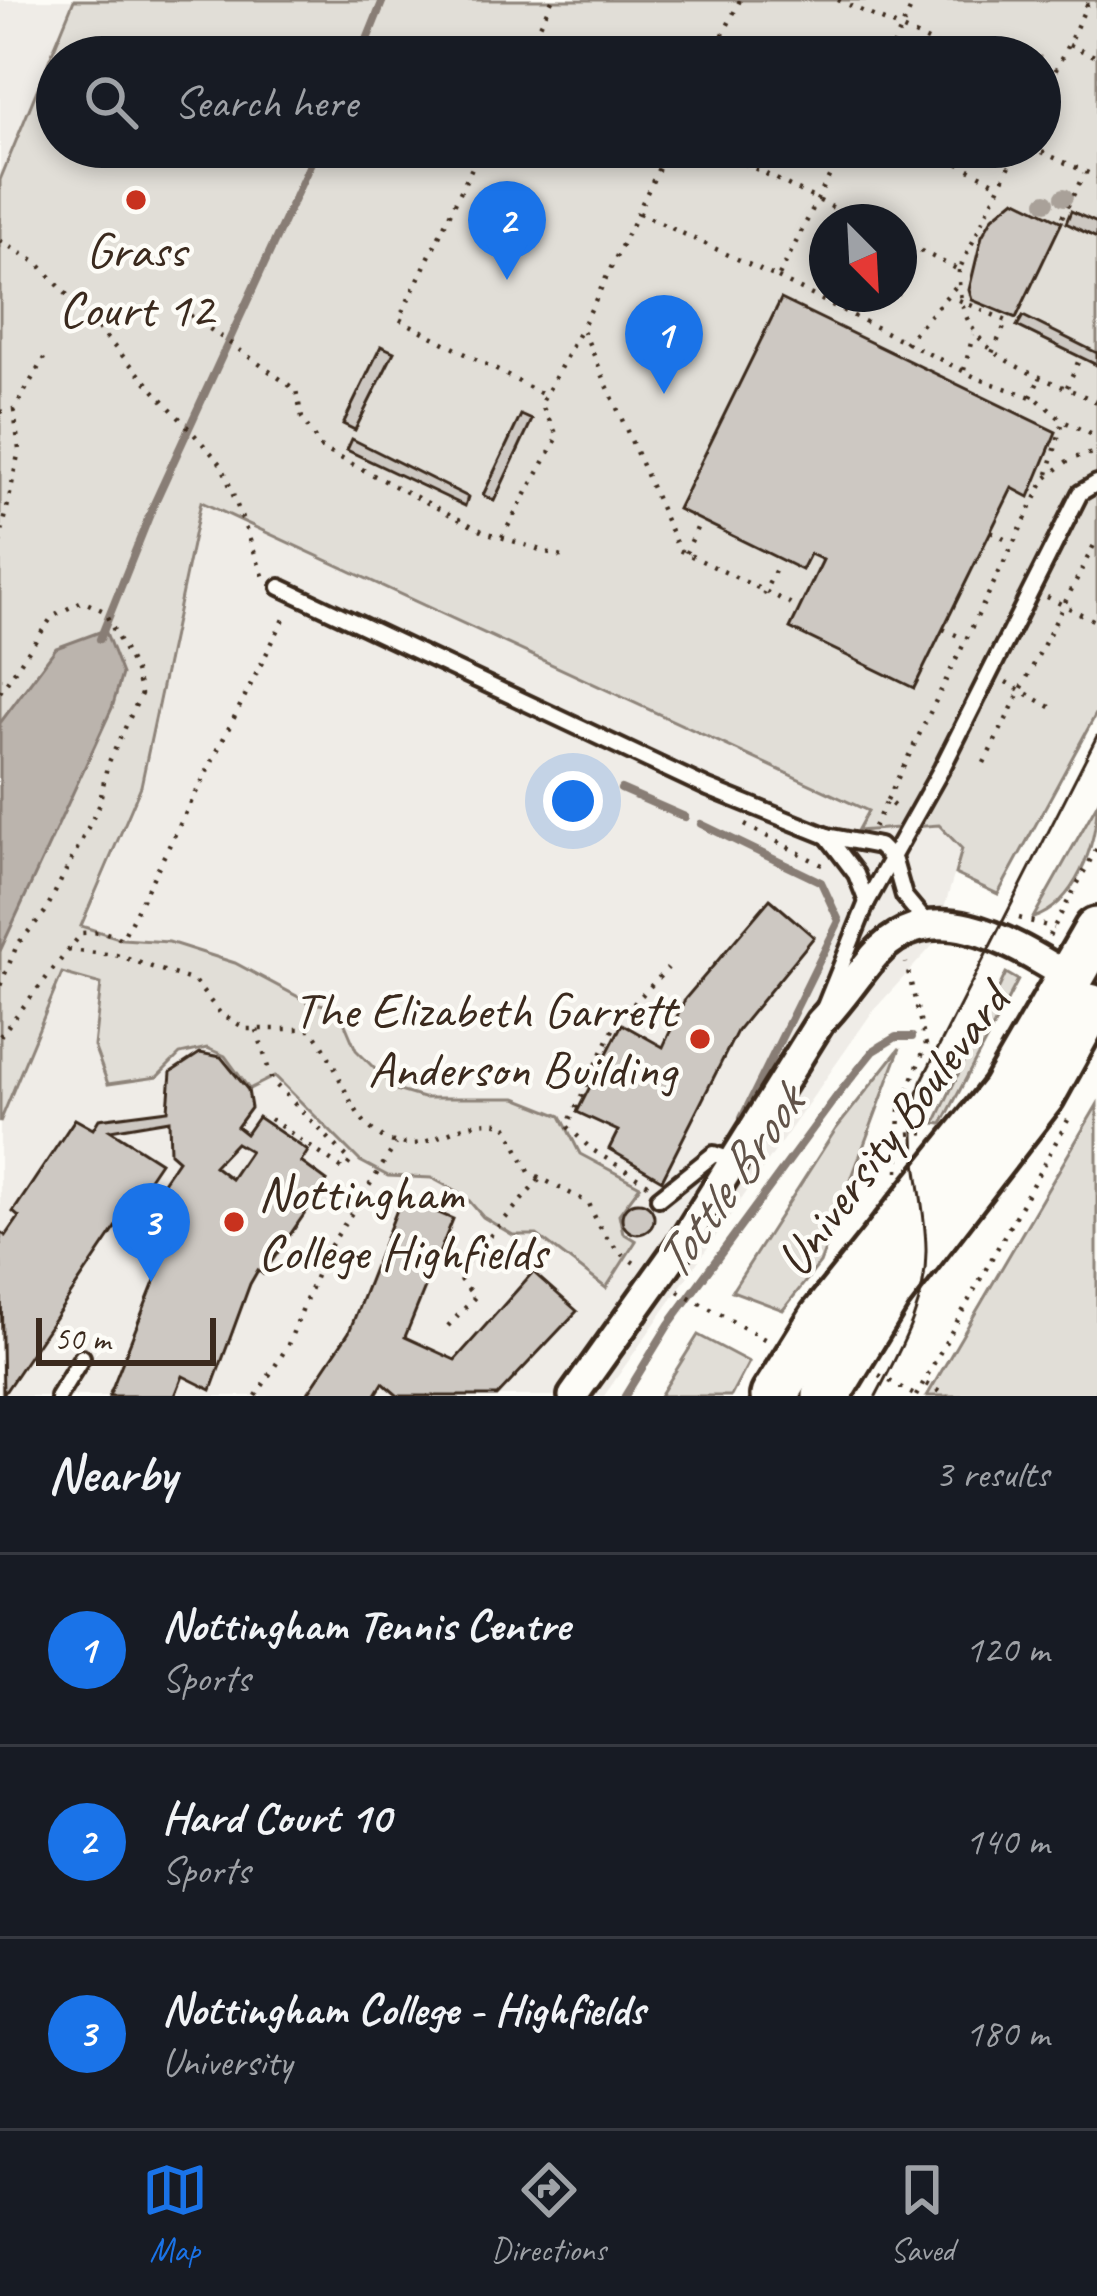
<!DOCTYPE html>
<html lang="en">
<head>
<meta charset="utf-8">
<style>
	:root { --surface:#171b24; --page:#242831; --text:#f1f3f6; --muted:#9ea1a6; --line:#363941; --accent:#1a73e8 }
	body { margin:0; font-family:Caveat,sans-serif; background:var(--page); color:var(--text) }
	.compass { position:absolute; left:809px; top:204px; width:108px; height:108px; border-radius:50%; background:var(--surface); box-shadow:0 6px 18px #0003; rotate:156deg }
	.scale { position:absolute; left:36px; bottom:30px; width:180px; box-sizing:border-box; padding-left:12px; border:6px solid #3b2a1e; border-top:0; font-size:33px; line-height:42px; white-space:nowrap; color:#3b2a1e; -webkit-text-stroke:9px #fdfcf7; paint-order:stroke }
	.you { position:absolute; left:573px; top:801px; width:42px; height:42px; margin:-30px; border:9px solid #fff; border-radius:50%; background:#1a73e8; box-shadow:0 0 0 18px #1a73e833 }
	.badge { display:grid; place-items:center; width:78px; height:78px; border-radius:50%; background:var(--accent); color:#fff; font-size:39px; font-weight:700 }
	.pin { position:absolute; translate:-50% -99px; filter:drop-shadow(0 3px 6px #0008) }
	.pin::after { content:''; position:absolute; top:63px; width:42px; height:36px; background:inherit; clip-path:polygon(0 0,100% 0,50% 100%) }
	.list { margin:0; padding:0; list-style:none }
	h2 { display:flex; justify-content:space-between; align-items:center; height:156px; margin:0; padding:0 48px; font-size:51px }
	h2 small { font-size:39px; font-weight:400; color:var(--muted) }
	.list li { display:grid; grid-template-columns:78px 1fr auto; gap:36px; align-items:center; box-sizing:border-box; height:192px; padding:0 48px; border-top:3px solid var(--line) }
	.list b { display:block; font-size:45px; white-space:nowrap }
	.list p { margin:0; font-size:39px; white-space:nowrap; color:var(--muted) }
	.list em { font-size:39px; font-style:normal; color:var(--muted) }
	.icon { flex:none; width:66px; height:66px; fill:none; stroke:currentColor; stroke-width:2; stroke-linecap:round; stroke-linejoin:round }
	.map { position:relative; flex:none; width:1097px; height:1396px; overflow:hidden }
	.search { position:absolute; background:var(--surface); box-shadow:0 6px 18px #0003; left:36px; right:36px; top:36px; height:132px; display:flex; align-items:center; gap:30px; box-sizing:border-box; padding:0 42px; border-radius:66px; color:var(--muted); font-size:45px }
	.sheet { height:732px; background:var(--surface) }
	nav { display:flex; justify-content:space-around; align-items:center; box-sizing:border-box; height:168px; border-top:3px solid var(--line); background:var(--surface); font-size:33px; color:var(--muted) }
	nav a { display:grid; justify-items:center; gap:6px }
	nav .on { color:var(--accent) }
	.map>svg:first-child { display:block }
	.built { fill:#efece7 }
	.green { fill:#e1ded7; stroke:#8e847a; stroke-width:3; fill-rule:evenodd }
	.water { fill:#bbb4ad; stroke:#887d74; stroke-width:3 }
	.lines { fill:none; stroke-linecap:round; stroke-linejoin:round }
	.stream { stroke:#887d74; stroke-width:8 }
	.building { fill:#cdc8c2; stroke:#3b2a1e; stroke-width:3; fill-rule:evenodd }
	.lane-casing { stroke:#3b2a1e; stroke-width:22 }
	.street-casing { stroke:#3b2a1e; stroke-width:36 }
	.primary-casing { stroke:#3b2a1e; stroke-width:54 }
	.path { stroke:#3b2a1e; stroke-width:4.5; stroke-dasharray:3 9; stroke-linecap:butt }
	.lane { stroke:#fdfcf7; stroke-width:14 }
	.street { stroke:#fdfcf7; stroke-width:27 }
	.primary { stroke:#fdfcf7; stroke-width:45 }
	.tram { stroke:#3b2a1e; stroke-width:3 }
	.tree { fill:#a9a199 }
	.poi-dot { fill:#c8321e; stroke:#fdfcf7; stroke-width:4.5 }
	.labels { text-anchor:middle; dominant-baseline:central; stroke-width:9; stroke-linejoin:round; paint-order:stroke }
	.poi-label { font-size:51px; fill:#3b2a1e; stroke:#fdfcf7 }
	.street-label { font-size:51px; fill:#3b2a1e; stroke:#fdfcf7 }
	.water-label { font-size:54px; font-style:italic; fill:#615349; stroke:#fdfcf7 }
</style>
</head>
<body>
<div class="map">
<svg width="1097" height="1396" viewBox="0 0 1097 1396">
	<rect width="100%" height="100%" fill="#fdfcf7"/>
	<filter id="ink" filterUnits="userSpaceOnUse"><feTurbulence type="fractalNoise" baseFrequency=".00833" numOctaves="2"/><feDisplacementMap in="SourceGraphic" scale="24" xChannelSelector="R" yChannelSelector="G"/><feConvolveMatrix kernelMatrix="1 2 1 2 8 2 1 2 1" color-interpolation-filters="sRGB"/></filter>
	<g filter="url(#ink)">
		<g class="built">
			<polygon points="0,0 73,0 0,177"/>
			<polygon points="202,504 869,811 859,831 939,825 962,849 933,945 873,1011 604,1396 0,1396 0,1121 143,786"/>
		</g>
		<g class="green">
			<path d="M74 0H1097V712L998 894 955 874 962 849 939 825 857 831 868 811 201 502 141 786 81 926 122 939 169 942 235 963 308 1002 325 1005 345 1024 356 1050 396 1090 423 1098H516L561 1116 580 1154 640 1186 619 1214 623 1233 636 1241 606 1288 537 1235H513L483 1217 465 1196 432 1178 388 1176 360 1161 275 1076 249 1089 225 1056 207 1048 180 1054 157 1077 108 1084 94 1046 101 984 62 973 0 1122V180ZM57 57H1040V147H57ZM827 222H899V294H827Z"/>
			<path d="M1097 804C1097 844 1075 905 1033 918Z"/>
			<polygon points="1006,973 1018,980 942,1124 935,1123"/>
			<polygon points="900,1048 820,1263 783,1310 732,1291 836,1129"/>
			<polygon points="1097,1105 1097,1396 927,1396"/>
			<polygon points="698,1335 749,1362 731,1396 660,1396"/>
		</g>
		<polygon class="water" points="105,630 122,674 112,708 0,951 0,723 56,648"/>
		<g class="lines">
			<g class="stream">
				<polyline points="360,57 383,0"/>
				<polyline points="100,639 154,504 318,147"/>
				<polyline points="621,789 685,817"/>
				<polyline points="701,824 821,882 839,921 742,1118"/>
				<polyline points="625,1396 669,1324 836,1097 873,1051 896,1037 912,1037"/>
			</g>
		</g>
		<g class="building">
			<polygon points="1015,199 1062,222 1016,318 972,300 969,290 982,236 993,217"/>
			<polygon points="1071,211 1097,223 1097,238 1066,223"/>
			<polygon points="781,299 1056,432 1029,497 1012,488 914,688 790,628 823,560 810,554 802,570 678,509"/>
			<polygon points="1023,316 1097,353 1097,365 1017,326"/>
			<polygon points="381,346 394,352 355,430 343,424"/>
			<polygon points="521,415 532,420 494,501 483,495"/>
			<polygon points="352,439 468,497 465,506 347,450"/>
			<polygon points="770,899 814,937 737,1031 662,1180 609,1149 618,1131 577,1112 622,1024 663,1047 685,999"/>
			<path d="M200 1053 221 1057 248 1090 251 1108 237 1127 246 1134 258 1117 308 1151 301 1162 327 1181 263 1274 258 1270 250 1284 211 1390 183 1376 175 1396H109L176 1227 144 1210 178 1160 170 1153 169 1120 110 1130 160 1162 3 1395 0 1232 6 1236 19 1217 13 1212 75 1119 93 1129 99 1119 168 1110 171 1072ZM236 1143 250 1151 231 1179 214 1166Z"/>
			<polygon points="402,1197 453,1219 405,1337 455,1360 533,1272 577,1311 497,1396 398,1396 383,1383 375,1396 306,1396 349,1332"/>
			<circle cx="638" cy="1218" r="16"/>
		</g>
		<g class="lines">
			<g class="lane-casing">
				<g id="lane">
					<polyline points="280,587 708,788 827,836 879,846 894,861 904,896 929,926"/>
					<polyline points="827,836 856,874 867,902"/>
					<polyline points="823,1011 867,902 942,768 1080,493 1097,483"/>
					<polyline points="659,1198 714,1154 734,1161"/>
					<polyline points="58,1396 82,1357"/>
				</g>
			</g>
			<g class="street-casing">
				<path id="street" d="M573 1396 685 1239 820 1022C841 1001 855 978 874 956 933 890 1014 944 1072 979"/>
			</g>
			<g class="primary-casing">
				<g id="primary">
					<polyline points="774,1396 822,1319 1004,1092 1097,931"/>
					<polyline points="826,1396 888,1294 1042,1094 1090,1007"/>
				</g>
			</g>
			<g class="path">
				<polyline points="838,0 963,57"/>
				<polyline points="1069,45 1097,57"/>
				<polyline points="717,48 737,57"/>
				<polyline points="525,57 552,0"/>
				<polyline points="712,57 740,0"/>
				<polyline points="888,57 915,0"/>
				<polyline points="1040,103 1087,5 1077,0"/>
				<polyline points="482,147 399,319 546,396"/>
				<polyline points="639,147 661,157"/>
				<polyline points="669,147 582,328 679,550 800,608"/>
				<polyline points="712,147 862,222"/>
				<polyline points="926,147 1000,185"/>
				<polyline points="1031,147 1097,177"/>
				<polyline points="639,213 778,278 844,147"/>
				<polyline points="1062,217 1084,174"/>
				<polyline points="899,240 959,270 1019,147"/>
				<polyline points="0,241 39,264 222,465 264,578"/>
				<path d="M959 270C956 359 1029 369 1097 402"/>
				<polyline points="778,278 979,379 1037,399 1063,421 1097,437"/>
				<polyline points="959,300 1007,321 992,353"/>
				<polyline points="190,315 296,390 302,418 321,448 482,531 562,557"/>
				<polyline points="905,343 957,285"/>
				<polyline points="964,370 973,335"/>
				<polyline points="1067,387 1078,362"/>
				<polyline points="1031,397 1041,375"/>
				<polyline points="0,412 14,410 44,358"/>
				<polyline points="1048,474 1063,421"/>
				<polyline points="991,532 1012,543"/>
				<polyline points="502,537 558,437 541,404 580,331"/>
				<polyline points="0,543 19,450 14,410"/>
				<polyline points="686,553 697,528"/>
				<polyline points="763,595 778,565"/>
				<polyline points="1047,597 1097,622"/>
				<polyline points="943,629 965,639"/>
				<polyline points="1006,682 1054,709"/>
				<polyline points="0,692 52,617 82,601 104,611 135,671 141,694 107,766 99,806 45,912 17,945 0,986"/>
				<polyline points="984,763 1097,539"/>
				<polyline points="887,800 1045,479 1070,459 1097,452"/>
				<polyline points="745,825 826,867"/>
				<polyline points="874,827 887,800 897,809"/>
				<polyline points="1019,918 1054,928"/>
				<polyline points="1049,936 1097,848"/>
				<path d="M68 950 116 955 194 981 220 1013 246 1029H311C344 1065 349 1143 409 1144 438 1145 468 1113 506 1125L529 1172 589 1203C600 1232 612 1249 639 1266"/>
				<polyline points="257,1030 272,1081 351,1161 344,1170 263,1114"/>
				<polyline points="0,1036 82,933 104,932 122,939 287,613"/>
				<polyline points="897,1135 927,1132"/>
				<polyline points="898,1172 900,1110 926,1045 906,963"/>
				<polyline points="648,1184 591,1149 567,1126 617,1021 668,968"/>
				<polyline points="678,1291 768,1341"/>
				<polyline points="448,1326 475,1297 456,1275 539,1180"/>
				<polyline points="879,1375 916,1396"/>
				<polyline points="926,1384 947,1396"/>
				<polyline points="256,1396 287,1347 324,1256 396,1144"/>
				<polyline points="916,1396 1068,1120"/>
			</g>
			<use href="#lane" class="lane"/>
			<use href="#street" class="street"/>
			<use href="#primary" class="primary"/>
			<path class="tram" d="M876 1396C901 1348 927 1304 926 1248 925 1190 903 1141 921 1082L1097 736"/>
		</g>
		<g class="tree">
			<circle cx="1064" cy="197" r="9"/>
			<circle cx="1046" cy="202" r="9"/>
		</g>
	</g>
	<g class="poi-dot">
		<circle cx="136" cy="200" r="12"/>
		<circle cx="700" cy="1039" r="12"/>
		<circle cx="234" cy="1222" r="12"/>
	</g>
	<g class="labels">
		<g class="poi-label">
			<text x="136" y="250">Grass<tspan x="136" dy="59">Court 12</tspan></text>
			<text x="676" y="1010" text-anchor="end">The Elizabeth Garrett<tspan x="676" dy="59">Anderson Building</tspan></text>
			<text x="258" y="1193" text-anchor="start">Nottingham<tspan x="258" dy="59">College Highfields</tspan></text>
		</g>
		<g class="street-label">
			<text transform="translate(892 1130) rotate(-53)">University Boulevard</text>
		</g>
		<g class="water-label">
			<text transform="translate(728 1183) rotate(-55)">Tottle Brook</text>
		</g>
	</g>
</svg>
<svg class="compass" viewBox="-18 -18 36 36"><path d="M0-13l5 13h-10z" fill="#e53935"/><path d="M0 13l5-13h-10z" fill="#9ea1a6"/></svg>
<div class="scale">50 m</div>
<div class="you"></div>
<div class="pin badge" style="left:664px;top:394px">1</div>
<div class="pin badge" style="left:507px;top:280px">2</div>
<div class="pin badge" style="left:151px;top:1282px">3</div>
<div class="search"><svg class="icon" aria-label="search" viewBox="0 0 24 24"><circle cx="10" cy="10" r="6"/><path d="M15 15l6 6"/></svg>Search here</div>
</div>
<section class="sheet">
<h2>Nearby<small>3 results</small></h2>
<ul class="list">
<li><span class="badge">1</span><div><b>Nottingham Tennis Centre</b><p>Sports</p></div><em>120 m</em></li>
<li><span class="badge">2</span><div><b>Hard Court 10</b><p>Sports</p></div><em>140 m</em></li>
<li><span class="badge">3</span><div><b>Nottingham College - Highfields</b><p>University</p></div><em>180 m</em></li>
</ul>
</section>
<nav>
<a class="on"><svg class="icon" aria-label="map" viewBox="0 0 24 24"><path d="M3 6l6-2 6 2 6-2v14l-6 2-6-2-6 2zM9 4v14M15 6v14"/></svg>Map</a>
<a><svg class="icon" aria-label="directions" viewBox="0 0 24 24"><path d="M12 3l9 9-9 9-9-9zM9 14v-3h6M13 9l2 2-2 2"/></svg>Directions</a>
<a><svg class="icon" aria-label="saved" viewBox="0 0 24 24"><path d="M7 4h10v16l-5-4-5 4z"/></svg>Saved</a>
</nav>
</body>
</html>
